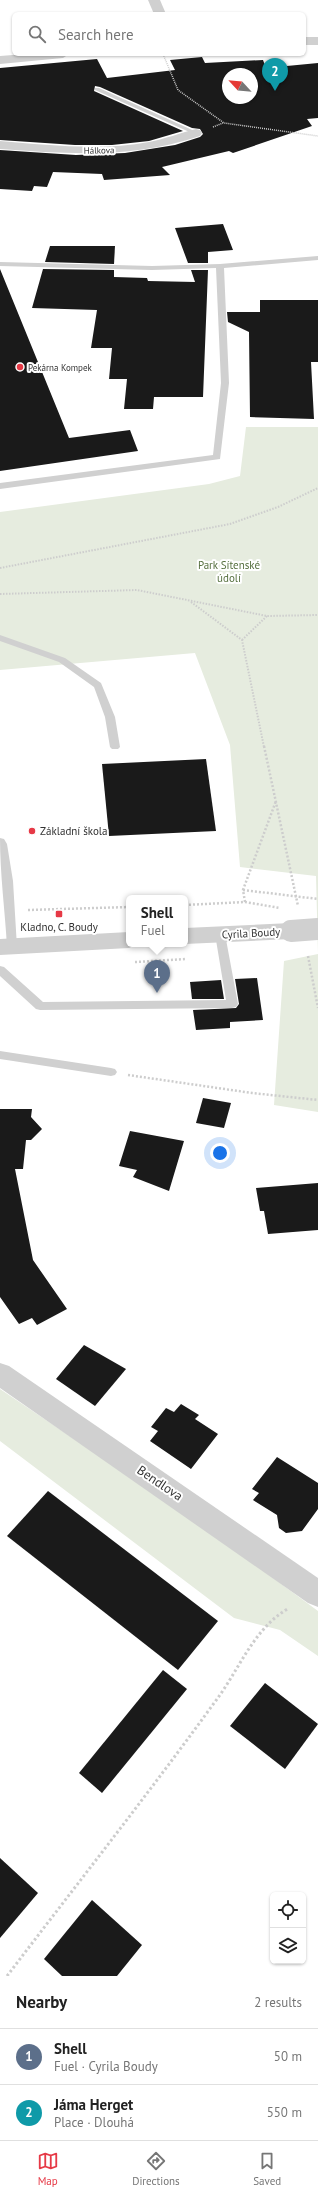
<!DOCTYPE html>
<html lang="en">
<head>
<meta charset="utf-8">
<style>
	:root { --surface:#fff; --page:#f2f2f2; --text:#222; --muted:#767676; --line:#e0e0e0; --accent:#e63946 }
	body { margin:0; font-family:"PT Sans",sans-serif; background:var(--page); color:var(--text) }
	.controls { position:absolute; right:12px; bottom:12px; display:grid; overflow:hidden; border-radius:6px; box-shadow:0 1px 3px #0004 }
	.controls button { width:36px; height:36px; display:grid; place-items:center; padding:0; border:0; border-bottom:1px solid var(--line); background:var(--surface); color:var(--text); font:20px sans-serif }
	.compass { position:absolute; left:222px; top:68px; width:36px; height:36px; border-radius:50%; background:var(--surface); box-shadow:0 1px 3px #0004; rotate:296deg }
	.you { position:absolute; left:220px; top:1153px; width:14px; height:14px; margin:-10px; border:3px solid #fff; border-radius:50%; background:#1a73e8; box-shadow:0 0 0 6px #1a73e833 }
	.badge { display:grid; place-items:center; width:26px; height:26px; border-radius:50%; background:var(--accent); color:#fff; font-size:13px; font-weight:700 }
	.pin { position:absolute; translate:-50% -33px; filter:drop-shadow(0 1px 2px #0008) }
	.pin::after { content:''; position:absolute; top:21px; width:14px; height:12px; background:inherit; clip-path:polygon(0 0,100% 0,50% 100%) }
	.popup { position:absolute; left:126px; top:895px; width:62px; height:52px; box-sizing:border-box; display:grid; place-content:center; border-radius:6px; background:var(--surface); filter:drop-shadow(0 1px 3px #0005); font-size:13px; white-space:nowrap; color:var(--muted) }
	.popup b { font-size:15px; color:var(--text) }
	.popup::after { content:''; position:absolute; left:50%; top:100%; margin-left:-8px; border:8px solid transparent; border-top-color:var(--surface) }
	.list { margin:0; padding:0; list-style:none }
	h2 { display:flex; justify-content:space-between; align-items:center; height:52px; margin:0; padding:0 16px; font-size:17px }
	h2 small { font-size:13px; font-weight:400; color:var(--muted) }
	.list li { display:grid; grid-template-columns:26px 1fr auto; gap:12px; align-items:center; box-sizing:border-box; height:56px; padding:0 16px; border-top:1px solid var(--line) }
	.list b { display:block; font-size:15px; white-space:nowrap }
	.list p { margin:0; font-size:13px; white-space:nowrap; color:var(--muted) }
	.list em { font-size:13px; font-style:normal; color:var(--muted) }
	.icon { flex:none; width:22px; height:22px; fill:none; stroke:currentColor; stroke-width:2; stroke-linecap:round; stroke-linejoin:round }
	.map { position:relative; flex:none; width:318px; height:1976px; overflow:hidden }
	.search { position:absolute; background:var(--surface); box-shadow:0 1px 3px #0004; left:12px; right:12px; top:12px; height:44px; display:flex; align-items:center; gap:10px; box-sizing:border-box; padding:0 14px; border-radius:6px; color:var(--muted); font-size:15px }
	.sheet { height:164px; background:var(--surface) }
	nav { display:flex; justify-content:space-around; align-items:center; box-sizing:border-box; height:56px; border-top:1px solid var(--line); background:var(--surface); font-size:11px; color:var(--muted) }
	nav a { display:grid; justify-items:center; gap:2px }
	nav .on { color:var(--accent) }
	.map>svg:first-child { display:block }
	.green { fill:#e6ecdf }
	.building { fill:#1a1a1a; fill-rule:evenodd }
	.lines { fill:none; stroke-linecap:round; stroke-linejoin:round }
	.path-far3 { stroke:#cdcdcd; stroke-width:1.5; stroke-dasharray:1 1; stroke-linecap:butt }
	.path-far2 { stroke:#cdcdcd; stroke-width:2; stroke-dasharray:1.5 1.5; stroke-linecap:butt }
	.path-far1 { stroke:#cdcdcd; stroke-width:2.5; stroke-dasharray:2 2; stroke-linecap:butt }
	.path { stroke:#cdcdcd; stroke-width:3; stroke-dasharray:2.5 2.5; stroke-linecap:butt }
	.service { fill:#d0d0d0; fill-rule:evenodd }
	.minor { fill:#d0d0d0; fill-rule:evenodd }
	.tertiary { fill:#d0d0d0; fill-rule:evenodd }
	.tertiary-bridge { stroke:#d0d0d0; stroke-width:22 }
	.poi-dot { fill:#e63946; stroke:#fff; stroke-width:1.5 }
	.labels { text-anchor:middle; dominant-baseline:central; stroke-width:4; stroke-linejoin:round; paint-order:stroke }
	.far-street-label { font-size:9px; fill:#333; stroke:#fff }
	.far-poi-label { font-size:9px; fill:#333; stroke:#fff; text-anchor:start }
	.park-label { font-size:11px; fill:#56703f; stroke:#fff }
	.poi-label { font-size:11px; fill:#333; stroke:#fff; text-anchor:start }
	.street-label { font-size:11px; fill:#333; stroke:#fff }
	.near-street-label { font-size:13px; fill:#333; stroke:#fff }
</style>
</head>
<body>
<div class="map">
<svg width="318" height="1976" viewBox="0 0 318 1976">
	<rect width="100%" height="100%" fill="#fff"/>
	<g class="green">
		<polygon points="246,427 318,427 318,1112 274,1105 284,961 318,954 316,876 240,867 230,745 195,653 0,670 0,512 209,484 240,476"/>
		<polygon points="0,1389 194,1520 318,1611 318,1656 280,1630 234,1618 0,1441"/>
	</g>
	<g class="building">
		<path d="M202 57 205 63 263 60 266 68 318 63V118L307 119 312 126 233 153 229 151 162 167 170 175 104 180 102 174 53 172 47 187 34 186 32 191 0 189V150L76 155 125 153 175 145 200 137 203 134 200 129 192 128 100 87 95 86 94 91 183 131 149 141 112 145H75L0 140V68L97 59 107 78 175 70 170 60ZM228 74H252V98H228Z"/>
		<polygon points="223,224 233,250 208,252 208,263 188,263 175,228"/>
		<polygon points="50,246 115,246 114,264 45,262"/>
		<polygon points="0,269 69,438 130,430 138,451 0,471"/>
		<polygon points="43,269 114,270 114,277 147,278 148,281 195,282 191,270 208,270 203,397 154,397 153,409 124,409 127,379 109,379 112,348 91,348 97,310 32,308"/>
		<polygon points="260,300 318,300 318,362 311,362 314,419 250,417 249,332 228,322 227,312 260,312"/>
		<polygon points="206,759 216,831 109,836 102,764"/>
		<polygon points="257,978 263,1020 230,1022 230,1028 196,1030 193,1010 236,1008 239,1004 235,979"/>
		<polygon points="221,980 224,999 192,999 190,982"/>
		<polygon points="203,1098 231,1103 224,1128 196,1123"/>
		<polygon points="0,1109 32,1109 31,1117 42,1129 31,1140 26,1140 23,1169 15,1169 33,1260 67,1309 37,1325 32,1318 19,1324 0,1297"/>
		<polygon points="130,1131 184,1141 169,1191 133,1177 137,1170 119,1166"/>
		<polygon points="318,1183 318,1230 268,1234 264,1211 260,1211 256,1188"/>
		<polygon points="84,1345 126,1369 95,1406 56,1379"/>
		<polygon points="181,1404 199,1415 195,1419 218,1434 191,1469 150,1441 158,1431 151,1427 166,1408 174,1412"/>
		<polygon points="277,1457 318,1483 318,1509 302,1531 286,1533 279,1528 277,1515 253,1500 259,1493 252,1489"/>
		<polygon points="48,1491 218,1621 178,1670 7,1536"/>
		<polygon points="163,1670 187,1689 102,1793 79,1773"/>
		<polygon points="265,1683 318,1724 285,1769 230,1726"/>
		<polygon points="0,1858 38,1893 0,1938"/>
		<polygon points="92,1900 142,1945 117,1976 62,1976 44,1959"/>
	</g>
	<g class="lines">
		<g class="path-far3">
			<polyline points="163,54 178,90 224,123 318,136"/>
			<polyline points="213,127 223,123"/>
		</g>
		<g class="path-far2">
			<polyline points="0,568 230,524 278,507 318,488"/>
			<polyline points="0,594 137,590 267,616 318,615"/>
			<polyline points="191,602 242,640 264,747"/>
			<polyline points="242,640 267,616"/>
		</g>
		<g class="path-far1">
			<polyline points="264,746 298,906"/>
			<polyline points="243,890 318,899"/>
			<polyline points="245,902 243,890 276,801"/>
			<polyline points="185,905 245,902 280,908"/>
			<polyline points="28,910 129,907"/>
			<polyline points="308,956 318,1008"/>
			<polyline points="135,962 186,959"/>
			<polyline points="128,1075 252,1093 318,1100"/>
		</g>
		<path class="path" d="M7 1976C77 1884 149 1793 217 1699 240 1668 254 1628 289 1608"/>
		<g class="service">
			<polygon points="95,88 99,88 199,133 194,134 95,90"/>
			<polygon points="318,256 318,260 224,268 229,383 220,459 0,489 0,483 213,455 221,383 216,268 152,270 0,266 0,262 152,266 220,264"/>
			<polygon points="0,635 65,658 101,683 115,717 120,747 118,749 112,749 110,747 105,717 94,687 59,662 0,641"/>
			<path d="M0 838 4 839 7 844 13 881 17 947 12 951 7 947C5 911 0 875 0 838Z"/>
			<polygon points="220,930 225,934 238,1004 236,1007 232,1008 40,1010 36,1009 0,976 0,966 4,967 43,1002 226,1000 215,934"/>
			<polygon points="0,1051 111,1068 115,1069 117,1072 115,1075 111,1076 0,1059"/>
		</g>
		<g class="minor">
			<polygon points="148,0 160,0 166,14 154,14"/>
			<rect x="304" y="37" width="14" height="8"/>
			<polygon points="26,54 69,54 63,58 0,64 0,56"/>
			<path d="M196 129 200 130 202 133 200 136C132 159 70 154 0 149V141C49 145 100 151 149 142 165 139 180 133 196 129Z"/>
			<polygon points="0,1363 9,1366 318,1578 318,1607 308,1603 0,1388"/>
		</g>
		<g class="tertiary">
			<polygon points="291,923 299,926 302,931 299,936 291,939 185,944 185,928"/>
			<polygon points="129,932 129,944 137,944 129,948 0,955 0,939"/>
		</g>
		<polyline class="tertiary-bridge" points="291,931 318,929"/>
	</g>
	<g class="poi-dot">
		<circle cx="20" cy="367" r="4"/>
		<circle cx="32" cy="831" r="4"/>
		<rect x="55" y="910" width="8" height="8" rx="2"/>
	</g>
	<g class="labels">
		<g class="far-street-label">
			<text transform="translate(99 150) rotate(-1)">Hálkova</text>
		</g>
		<g class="far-poi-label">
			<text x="28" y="367">Pekárna Kompek</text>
		</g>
		<g class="park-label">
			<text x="229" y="565">Park Sítenské<tspan x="229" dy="13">údolí</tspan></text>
		</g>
		<g class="poi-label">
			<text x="40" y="831">Základní škola</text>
			<text x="59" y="927" text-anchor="middle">Kladno, C. Boudy</text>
		</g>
		<g class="street-label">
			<text transform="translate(251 933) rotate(-3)">Cyrila Boudy</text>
		</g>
		<g class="near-street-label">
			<text transform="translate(160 1483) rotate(34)">Bendlova</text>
		</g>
	</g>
</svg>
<div class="controls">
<button><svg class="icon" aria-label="locate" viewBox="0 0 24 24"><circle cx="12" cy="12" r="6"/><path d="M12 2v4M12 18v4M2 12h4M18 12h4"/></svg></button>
<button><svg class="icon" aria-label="layers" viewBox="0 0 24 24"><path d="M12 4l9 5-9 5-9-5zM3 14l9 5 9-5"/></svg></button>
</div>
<svg class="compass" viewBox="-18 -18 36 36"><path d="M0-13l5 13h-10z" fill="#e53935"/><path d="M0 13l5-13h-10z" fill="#767676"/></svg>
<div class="you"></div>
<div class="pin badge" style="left:157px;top:993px;background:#5c6f8a">1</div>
<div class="popup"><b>Shell</b>Fuel</div>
<div class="pin badge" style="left:275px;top:91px;background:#0f9aa8">2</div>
<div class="search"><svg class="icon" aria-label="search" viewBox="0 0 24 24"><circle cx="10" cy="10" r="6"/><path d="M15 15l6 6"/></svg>Search here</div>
</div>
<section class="sheet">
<h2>Nearby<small>2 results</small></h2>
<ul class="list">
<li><span class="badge" style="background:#5c6f8a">1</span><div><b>Shell</b><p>Fuel · Cyrila Boudy</p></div><em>50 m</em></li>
<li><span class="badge" style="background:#0f9aa8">2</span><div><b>Jáma Herget</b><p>Place · Dlouhá</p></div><em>550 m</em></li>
</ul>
</section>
<nav>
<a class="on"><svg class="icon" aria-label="map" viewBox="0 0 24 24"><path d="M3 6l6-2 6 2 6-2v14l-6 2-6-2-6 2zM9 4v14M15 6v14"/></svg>Map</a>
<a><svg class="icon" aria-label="directions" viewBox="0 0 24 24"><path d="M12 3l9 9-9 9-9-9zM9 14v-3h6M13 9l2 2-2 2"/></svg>Directions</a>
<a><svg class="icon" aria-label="saved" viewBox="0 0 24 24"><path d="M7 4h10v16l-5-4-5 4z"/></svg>Saved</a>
</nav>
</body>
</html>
